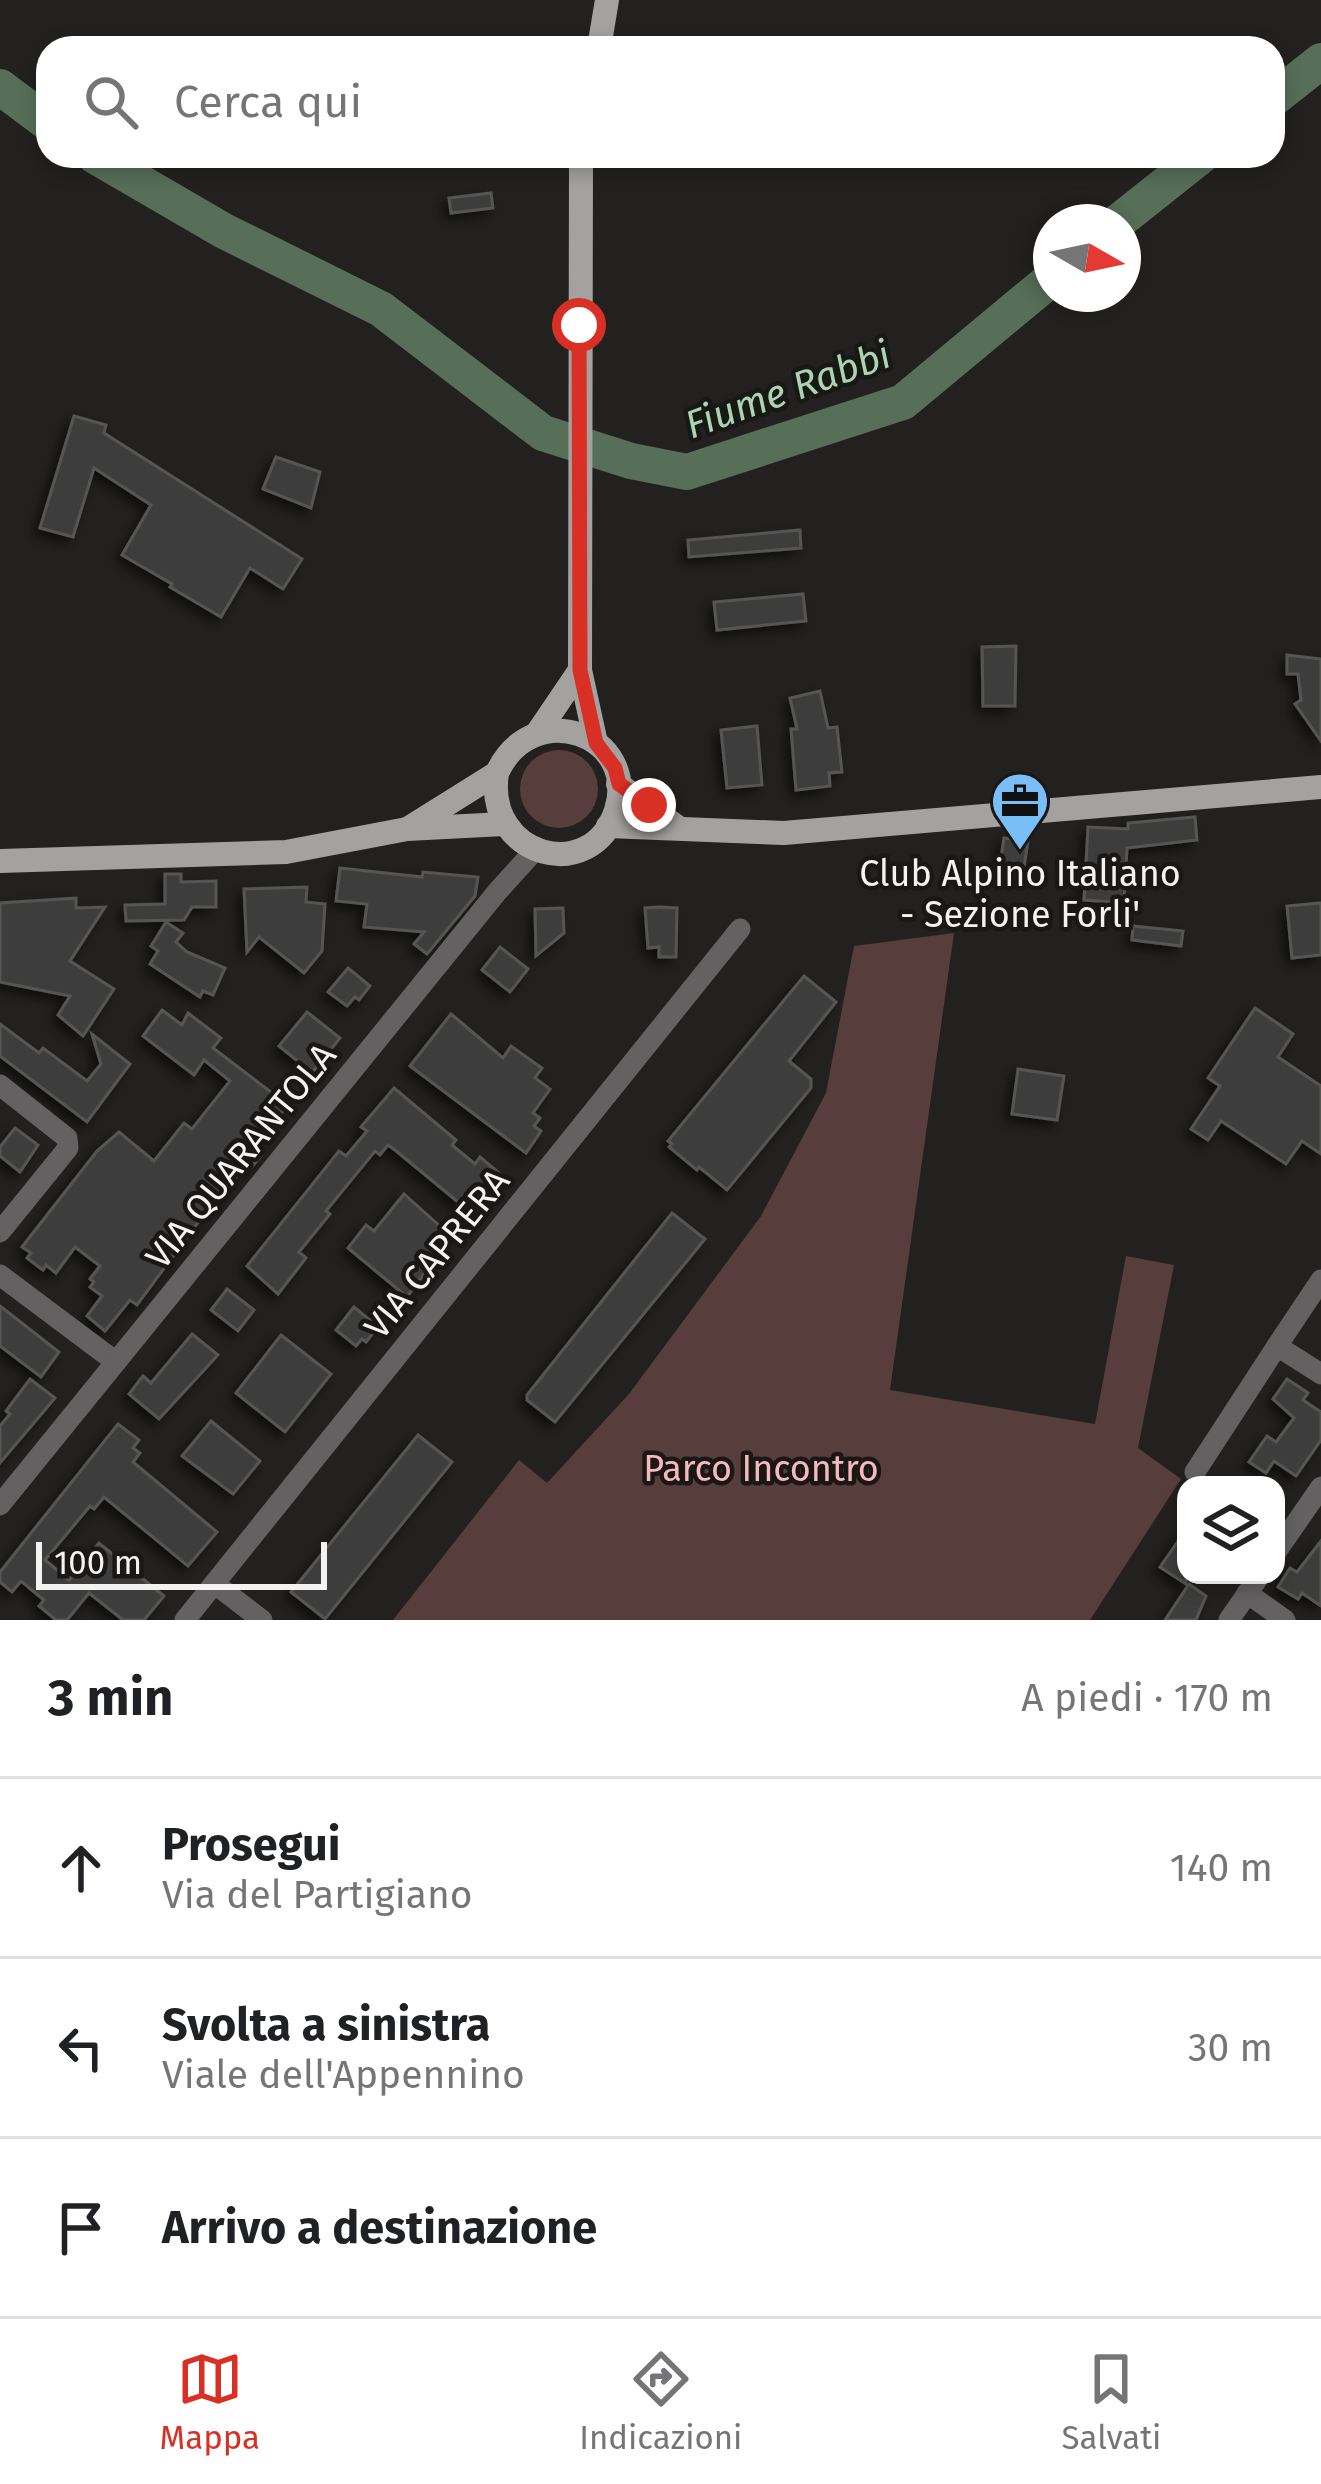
<!DOCTYPE html>
<html lang="it">
<head>
<meta charset="utf-8">
<style>
	:root { --surface:#fff; --page:#f2f2f2; --text:#202124; --muted:#757577; --line:#e0e0e0; --accent:#d93025 }
	body { margin:0; font-family:"Fira Sans",sans-serif; background:var(--page); color:var(--text) }
	.controls { position:absolute; right:36px; bottom:36px; display:grid; overflow:hidden; border-radius:24px; box-shadow:0 6px 18px #0003 }
	.controls button { width:108px; height:108px; display:grid; place-items:center; padding:0; border:0; border-bottom:3px solid var(--line); background:var(--surface); color:var(--text); font:60px sans-serif }
	.compass { position:absolute; left:1033px; top:204px; width:108px; height:108px; border-radius:50%; background:var(--surface); box-shadow:0 6px 18px #0003; rotate:99deg }
	.scale { position:absolute; left:36px; bottom:30px; width:291px; box-sizing:border-box; padding-left:12px; border:6px solid #f4f3f2; border-top:0; font-size:33px; line-height:42px; white-space:nowrap; color:#f4f3f2; -webkit-text-stroke:9px #191816; paint-order:stroke }
	.stop { position:absolute; width:36px; height:36px; margin:-27px; border:9px solid #d93025; border-radius:50%; background:#fff }
	.stop.end { background:#d93025; border-color:#fff; box-shadow:0 3px 12px #0008 }
	.list { margin:0; padding:0; list-style:none }
	h2 { display:flex; justify-content:space-between; align-items:center; height:156px; margin:0; padding:0 48px; font-size:51px }
	h2 small { font-size:39px; font-weight:400; color:var(--muted) }
	.list li { display:grid; grid-template-columns:78px 1fr auto; gap:36px; align-items:center; box-sizing:border-box; height:180px; padding:0 48px; border-top:3px solid var(--line) }
	.list b { display:block; font-size:45px; white-space:nowrap }
	.list p { margin:0; font-size:39px; white-space:nowrap; color:var(--muted) }
	.list em { font-size:39px; font-style:normal; color:var(--muted) }
	.icon { flex:none; width:66px; height:66px; fill:none; stroke:currentColor; stroke-width:2; stroke-linecap:round; stroke-linejoin:round }
	.map { position:relative; flex:none; width:1321px; height:1620px; overflow:hidden }
	.search { position:absolute; background:var(--surface); box-shadow:0 6px 18px #0003; left:36px; right:36px; top:36px; height:132px; display:flex; align-items:center; gap:30px; box-sizing:border-box; padding:0 42px; border-radius:36px; color:var(--muted); font-size:45px }
	.sheet { height:696px; background:var(--surface) }
	nav { display:flex; justify-content:space-around; align-items:center; box-sizing:border-box; height:168px; border-top:3px solid var(--line); background:var(--surface); font-size:33px; color:var(--muted) }
	nav a { display:grid; justify-items:center; gap:6px }
	nav .on { color:var(--accent) }
	.map>svg:first-child { display:block }
	.green { fill:#583d3d }
	.lines { fill:none; stroke-linecap:round; stroke-linejoin:round }
	.river { stroke:#576e59; stroke-width:36 }
	.building { fill:#3e3e3c; stroke:#555653; stroke-width:3; filter:url(#shadow) }
	.minor { stroke:#636161; stroke-width:21 }
	.major { stroke:#a4a2a0; stroke-width:24 }
	.route { stroke:#d93025; stroke-width:15 }
	.labels { text-anchor:middle; dominant-baseline:central; stroke-width:9; stroke-linejoin:round; paint-order:stroke }
	.poi-label { font-size:36px; fill:#f4f3f2; stroke:#191816 }
	.street-label { font-size:36px; fill:#f4f3f2; stroke:#191816 }
	.park-label { font-size:36px; fill:#f7b9b9; stroke:#191816 }
	.water-label { font-size:39px; font-style:italic; fill:#a9d6ae; stroke:#191816 }
</style>
</head>
<body>
<div class="map">
<svg width="1321" height="1620" viewBox="0 0 1321 1620">
	<defs>
		<filter id="shadow"><feDropShadow dx="-5.5" dy="5.5" stdDeviation="6" flood-color="#0009"/></filter>
	</defs>
	<rect width="100%" height="100%" fill="#22211f"/>
	<g class="green">
		<circle cx="559" cy="789" r="39"/>
		<polygon points="954,933 890,1390 1095,1424 1126,1256 1174,1265 1138,1448 1181,1479 1090,1620 393,1620 519,1460 547,1483 629,1394 761,1216 826,1093 854,946"/>
	</g>
	<g class="lines">
		<g class="river">
			<polyline points="0,87 48,123"/>
			<polyline points="1273,99 1321,61"/>
			<polyline points="95,156 224,231 381,309 543,433 631,461 687,472 903,402 1051,279"/>
			<polyline points="1118,222 1201,156"/>
		</g>
	</g>
	<g class="building">
		<polygon points="491,193 493,208 451,213 449,198"/>
		<polygon points="74,416 106,425 104,433 302,559 283,589 250,568 221,617 170,587 172,584 122,555 151,505 94,468 73,537 40,528"/>
		<polygon points="276,457 320,472 311,508 263,489"/>
		<polygon points="800,530 801,548 689,557 688,540"/>
		<polygon points="803,594 806,621 717,630 714,602"/>
		<polygon points="1016,646 1015,706 983,706 982,647"/>
		<polygon points="1287,655 1321,659 1321,741 1295,704 1301,700 1298,674 1287,674"/>
		<polygon points="820,691 828,728 837,727 842,772 829,773 830,786 796,790 791,729 797,729 790,698"/>
		<polygon points="757,726 762,785 727,788 721,730"/>
		<polygon points="1195,817 1197,840 1127,848 1124,903 1084,900 1088,827 1128,829 1128,823"/>
		<polygon points="1004,838 1028,841 1023,874 999,871"/>
		<polygon points="340,868 422,877 423,872 478,877 475,896 427,954 414,944 424,932 364,927 367,904 336,901"/>
		<polygon points="165,874 181,874 181,882 216,881 216,907 192,907 184,920 126,921 125,905 165,904"/>
		<polygon points="307,887 306,902 325,904 322,951 304,973 259,937 247,952 244,889"/>
		<polygon points="76,898 76,908 105,907 70,961 114,989 83,1036 58,1015 70,996 0,982 0,903"/>
		<polygon points="1321,903 1321,955 1292,958 1287,906"/>
		<polygon points="660,907 677,908 676,957 659,957 659,947 648,948 645,908"/>
		<polygon points="563,908 564,933 536,956 535,909"/>
		<polygon points="166,922 183,933 176,942 187,952 225,968 213,995 203,991 200,997 150,964 158,951 151,946"/>
		<polygon points="1133,926 1183,931 1181,946 1132,940"/>
		<polygon points="500,947 528,969 510,992 482,970"/>
		<polygon points="348,968 370,986 359,1000 355,997 347,1006 328,992"/>
		<polygon points="804,976 836,1002 789,1061 811,1079 811,1088 727,1190 699,1167 697,1170 669,1147 672,1144 668,1141"/>
		<polygon points="1255,1008 1293,1034 1278,1057 1321,1086 1321,1154 1302,1141 1286,1164 1221,1121 1208,1140 1191,1129 1220,1086 1208,1078"/>
		<polygon points="162,1010 182,1025 188,1013 221,1038 213,1048 288,1105 252,1149 261,1156 251,1168 246,1164 221,1196 219,1194 137,1305 130,1300 105,1331 87,1316 102,1296 90,1287 94,1282 90,1279 100,1266 75,1247 56,1273 46,1265 43,1270 27,1258 31,1253 22,1247 97,1151 119,1132 154,1161 184,1123 192,1129 230,1081 204,1060 194,1075 143,1036"/>
		<polygon points="307,1012 340,1038 312,1073 279,1046"/>
		<polygon points="451,1014 503,1058 511,1046 542,1068 535,1078 550,1089 533,1113 540,1118 534,1126 541,1131 526,1153 410,1066"/>
		<polygon points="0,1024 39,1053 43,1048 87,1081 101,1064 92,1034 130,1064 87,1122 0,1056"/>
		<polygon points="1018,1069 1064,1076 1057,1120 1012,1114"/>
		<polygon points="394,1088 456,1140 452,1145 475,1164 480,1157 505,1178 475,1216 395,1150 388,1145 380,1155 375,1151 326,1211 330,1214 299,1252 306,1258 278,1294 247,1266 339,1151 346,1156 367,1131 361,1127"/>
		<polygon points="15,1128 38,1145 20,1172 0,1156 0,1147"/>
		<polygon points="404,1194 452,1237 407,1297 348,1248 366,1225 374,1231"/>
		<polygon points="672,1213 705,1239 555,1422 527,1400 527,1395"/>
		<polygon points="227,1289 254,1310 238,1331 211,1310"/>
		<polygon points="0,1306 59,1352 41,1377 0,1346"/>
		<polygon points="354,1307 378,1327 366,1342 362,1339 356,1346 336,1330"/>
		<polygon points="192,1334 218,1355 159,1419 129,1394 143,1376 151,1383"/>
		<polygon points="281,1335 331,1374 285,1432 236,1393"/>
		<polygon points="30,1379 55,1398 0,1463 0,1426 10,1414 6,1411"/>
		<polygon points="1287,1379 1308,1393 1303,1400 1321,1412 1321,1440 1296,1476 1274,1461 1266,1473 1249,1462 1267,1436 1276,1442 1294,1418 1273,1399"/>
		<polygon points="211,1421 260,1461 233,1494 182,1456"/>
		<polygon points="118,1424 139,1440 133,1448 140,1453 133,1462 217,1532 188,1566 104,1497 94,1509 90,1506 45,1560 69,1580 99,1543 164,1596 144,1620 123,1620 89,1593 67,1620 56,1620 39,1606 44,1600 21,1581 12,1592 0,1582 0,1572"/>
		<polygon points="418,1435 452,1462 325,1619 291,1592"/>
		<polygon points="1186,1530 1186,1584 1160,1567"/>
		<polygon points="1321,1541 1321,1606 1302,1593 1298,1599 1278,1587 1290,1568 1297,1572"/>
		<polygon points="1189,1584 1206,1596 1196,1620 1165,1620"/>
	</g>
	<g class="lines">
		<g class="minor">
			<polyline points="0,1085 67,1138 68,1148 0,1232"/>
			<polyline points="0,1275 116,1362"/>
			<polyline points="1321,1280 1277,1346 1321,1374"/>
			<polyline points="1195,1472 1277,1346"/>
			<polyline points="0,1505 497,892 535,850"/>
			<polyline points="1276,1552 1321,1487"/>
			<polyline points="215,1584 262,1620"/>
			<polyline points="1247,1593 1285,1620"/>
			<polyline points="185,1620 740,929"/>
			<polyline points="1229,1620 1260,1575"/>
		</g>
		<g class="major">
			<polyline points="599,48 607,0"/>
			<polyline points="581,156 580,670 596,743"/>
			<polyline points="538,732 580,670"/>
			<polyline points="618,784 676,826"/>
			<polyline points="608,826 784,833 1321,787"/>
			<path d="M409 828 497 773C532 696 640 734 616 810 592 886 484 857 497 773"/>
			<polyline points="0,861 286,852 407,829 504,824"/>
		</g>
	</g>
	<g class="lines">
		<polyline class="route" points="579,325 580,670 596,743 615,768 619,784 649,805"/>
	</g>
	<defs>
		<g id="office-pin" transform="scale(3)"><path d="M0 17L-7.5 6A9.5 9.5 0 1 1 7.5 6Z" fill="#7abef8" stroke="#191816"/><path d="M-6-3h4V-5.5h4V-3h4V5H-6ZM-1-4.5V-3h2v-1.5ZM-6 0V1H6V0Z" fill="#111"/></g>
	</defs>
	<g fill-rule="evenodd">
		<use href="#office-pin" x="1020" y="801"/>
	</g>
	<g class="labels">
		<g class="poi-label">
			<text x="1020" y="874">Club Alpino Italiano<tspan x="1020" dy="41">- Sezione Forli'</tspan></text>
		</g>
		<g class="street-label">
			<text transform="translate(241 1156) rotate(-51)">VIA QUARANTOLA</text>
			<text transform="translate(437 1254) rotate(-51)">VIA CAPRERA</text>
		</g>
		<g class="park-label">
			<text x="761" y="1469">Parco Incontro</text>
		</g>
		<g class="water-label">
			<text transform="translate(788 390) rotate(-20)">Fiume Rabbi</text>
		</g>
	</g>
</svg>
<div class="controls">
<button><svg class="icon" aria-label="layers" viewBox="0 0 24 24"><path d="M12 4l9 5-9 5-9-5zM3 14l9 5 9-5"/></svg></button>
</div>
<svg class="compass" viewBox="-18 -18 36 36"><path d="M0-13l5 13h-10z" fill="#e53935"/><path d="M0 13l5-13h-10z" fill="#757577"/></svg>
<div class="scale">100 m</div>
<div class="stop" style="left:579px;top:325px"></div>
<div class="stop end" style="left:649px;top:805px"></div>
<div class="search"><svg class="icon" aria-label="search" viewBox="0 0 24 24"><circle cx="10" cy="10" r="6"/><path d="M15 15l6 6"/></svg>Cerca qui</div>
</div>
<section class="sheet">
<h2>3 min<small>A piedi · 170 m</small></h2>
<ul class="list">
<li><svg class="icon" aria-label="ahead" viewBox="0 0 24 24"><path d="M12 20V5M6 11l6-6 6 6"/></svg><div><b>Prosegui</b><p>Via del Partigiano</p></div><em>140 m</em></li>
<li><svg class="icon" aria-label="left" viewBox="0 0 24 24"><path d="M17 20v-9H6M10 6l-5 5 5 5"/></svg><div><b>Svolta a sinistra</b><p>Viale dell'Appennino</p></div><em>30 m</em></li>
<li><svg class="icon" aria-label="arrive" viewBox="0 0 24 24"><path d="M6 21V4h12l-3 4 3 4H6"/></svg><div><b>Arrivo a destinazione</b></div></li>
</ul>
</section>
<nav>
<a class="on"><svg class="icon" aria-label="map" viewBox="0 0 24 24"><path d="M3 6l6-2 6 2 6-2v14l-6 2-6-2-6 2zM9 4v14M15 6v14"/></svg>Mappa</a>
<a><svg class="icon" aria-label="directions" viewBox="0 0 24 24"><path d="M12 3l9 9-9 9-9-9zM9 14v-3h6M13 9l2 2-2 2"/></svg>Indicazioni</a>
<a><svg class="icon" aria-label="saved" viewBox="0 0 24 24"><path d="M7 4h10v16l-5-4-5 4z"/></svg>Salvati</a>
</nav>
</body>
</html>
